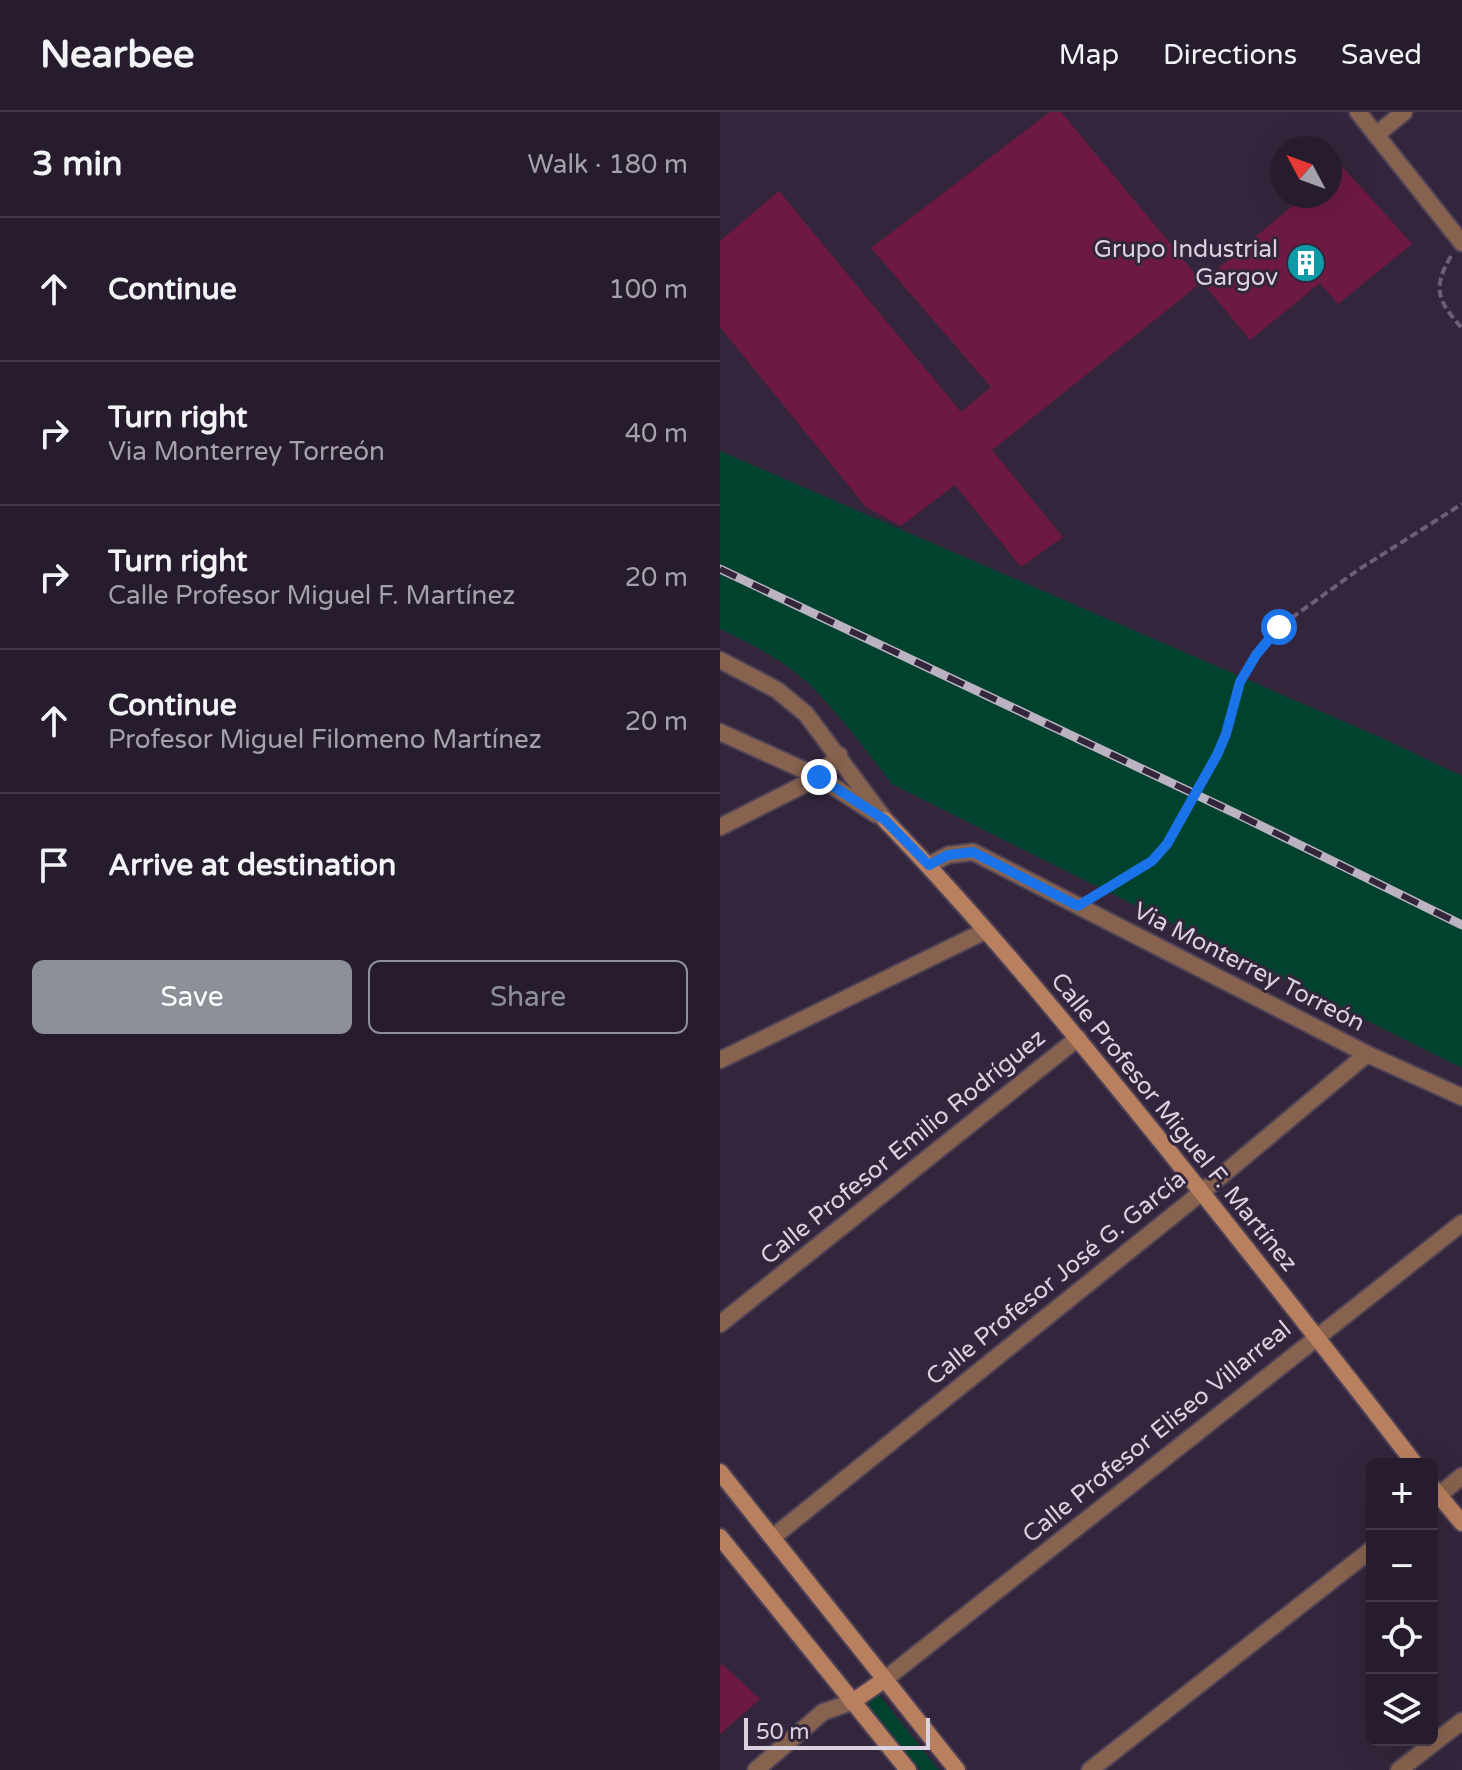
<!DOCTYPE html>
<html lang="en">
<head>
<meta charset="utf-8">
<style>
	:root { --surface:#261c2d; --page:#322939; --text:#f1f3f6; --muted:#a4a1aa; --line:#423a49; --accent:#8c9099 }
	body { margin:0; font-family:"Varela Round",sans-serif; background:var(--page); color:var(--text) }
	.controls { position:absolute; right:24px; bottom:24px; display:grid; overflow:hidden; border-radius:12px; box-shadow:0 8px 32px #0002 }
	.controls button { width:72px; height:72px; display:grid; place-items:center; padding:0; border:0; border-bottom:2px solid var(--line); background:var(--surface); color:var(--text); font:40px sans-serif }
	.compass { position:absolute; left:550px; top:24px; width:72px; height:72px; border-radius:50%; background:var(--surface); box-shadow:0 8px 32px #0002; rotate:311deg }
	.scale { position:absolute; left:24px; bottom:20px; width:186px; box-sizing:border-box; padding-left:8px; border:4px solid #dad2e0; border-top:0; font-size:22px; line-height:28px; white-space:nowrap; color:#dad2e0; -webkit-text-stroke:6px #33263c; paint-order:stroke }
	.stop { position:absolute; width:24px; height:24px; margin:-18px; border:6px solid #1a73e8; border-radius:50%; background:#fff }
	.stop.end { background:#1a73e8; border-color:#fff; box-shadow:0 2px 8px #0008 }
	.list { margin:0; padding:0; list-style:none }
	h2 { display:flex; justify-content:space-between; align-items:center; height:104px; margin:0; padding:0 32px; font-size:34px }
	h2 small { font-size:26px; font-weight:400; color:var(--muted) }
	.list li { display:grid; grid-template-columns:52px 1fr auto; gap:24px; align-items:center; box-sizing:border-box; height:144px; padding:0 32px; border-top:2px solid var(--line) }
	.list b { display:block; font-size:30px; white-space:nowrap }
	.list p { margin:0; font-size:26px; white-space:nowrap; color:var(--muted) }
	.list em { font-size:26px; font-style:normal; color:var(--muted) }
	.actions { display:flex; gap:16px; padding:24px 32px }
	.actions a { flex:1; padding:18px 0; border:2px solid var(--accent); border-radius:12px; text-align:center; font-size:28px; color:var(--accent) }
	.actions .main { background:var(--accent); color:#fff }
	.icon { flex:none; width:44px; height:44px; fill:none; stroke:currentColor; stroke-width:2; stroke-linecap:round; stroke-linejoin:round }
	.map { position:relative; flex:none; width:742px; height:1658px; overflow:hidden }
	header { display:flex; align-items:center; gap:48px; box-sizing:border-box; height:112px; padding:0 40px; background:var(--surface); border-bottom:2px solid var(--line) }
	header strong { font-size:38px }
	nav { display:flex; gap:44px; margin-inline-start:auto; font-size:28px }
	main { display:flex }
	aside { flex:1; background:var(--surface) }
	.map>svg:first-child { display:block }
	.green { fill:#00422d }
	.building { fill:#6e1942 }
	.lines { fill:none; stroke-linecap:round; stroke-linejoin:round }
	.street-casing { stroke:#4e4256; stroke-width:20 }
	.secondary-casing { stroke:#4e4256; stroke-width:20 }
	.path { stroke:#6b5f73; stroke-width:4; stroke-dasharray:8 4; stroke-linecap:butt }
	.street { stroke:#87624e; stroke-width:16 }
	.secondary { stroke:#b98060; stroke-width:16 }
	.rail-casing { stroke:#bcb3c2; stroke-width:9 }
	.rail { stroke:#33263c; stroke-width:6; stroke-dasharray:18; stroke-linecap:butt }
	.route { stroke:#1a73e8; stroke-width:10 }
	.labels { text-anchor:middle; dominant-baseline:central; stroke-width:6; stroke-linejoin:round; paint-order:stroke }
	.poi-label { font-size:24px; fill:#dad2e0; stroke:#33263c; text-anchor:end }
	.street-label { font-size:24px; fill:#dad2e0; stroke:#33263c }
</style>
</head>
<body>
<header>
<strong>Nearbee</strong>
<nav><a>Map</a><a>Directions</a><a>Saved</a></nav>
</header>
<main>
<aside>
<h2>3 min<small>Walk · 180 m</small></h2>
<ul class="list">
<li><svg class="icon" aria-label="ahead" viewBox="0 0 24 24"><path d="M12 20V5M6 11l6-6 6 6"/></svg><div><b>Continue</b></div><em>100 m</em></li>
<li><svg class="icon" aria-label="right" viewBox="0 0 24 24"><path d="M7 20v-9h11M14 6l5 5-5 5"/></svg><div><b>Turn right</b><p>Via Monterrey Torreón</p></div><em>40 m</em></li>
<li><svg class="icon" aria-label="right" viewBox="0 0 24 24"><path d="M7 20v-9h11M14 6l5 5-5 5"/></svg><div><b>Turn right</b><p>Calle Profesor Miguel F. Martínez</p></div><em>20 m</em></li>
<li><svg class="icon" aria-label="ahead" viewBox="0 0 24 24"><path d="M12 20V5M6 11l6-6 6 6"/></svg><div><b>Continue</b><p>Profesor Miguel Filomeno Martínez</p></div><em>20 m</em></li>
<li><svg class="icon" aria-label="arrive" viewBox="0 0 24 24"><path d="M6 21V4h12l-3 4 3 4H6"/></svg><div><b>Arrive at destination</b></div></li>
</ul>
<div class="actions"><a class="main">Save</a><a>Share</a></div>
</aside>
<div class="map">
<svg width="742" height="1658" viewBox="0 0 742 1658">
	<rect width="100%" height="100%" fill="#33263c"/>
	<g class="green">
		<path d="M0 339 662 626 742 664V956L172 672C146 638 120 603 89 572 64 548 31 532 0 517Z"/>
		<polygon points="155,1583 160,1584 219,1658 200,1658 150,1595 150,1586"/>
	</g>
	<g class="building">
		<polygon points="330,0 341,0 482,170 272,338 343,425 301,455 235,373 181,414 146,395 0,215 0,129 59,79 241,300 271,275 151,136"/>
		<polygon points="621,53 692,132 618,192 600,171 530,228 482,170 584,84 610,84 610,62"/>
		<polygon points="2,1552 40,1587 0,1622 0,1554"/>
	</g>
	<g class="lines">
		<g class="street-casing">
			<g id="street">
				<polyline points="638,0 742,131"/>
				<polyline points="656,23 684,0"/>
				<polyline points="0,548 57,578 86,602 165,708"/>
				<polyline points="0,620 99,665 157,703"/>
				<polyline points="0,715 99,665 119,643"/>
				<polyline points="209,753 228,743 253,740 647,942 742,985"/>
				<polyline points="0,948 265,819"/>
				<polyline points="0,1212 358,926"/>
				<polyline points="712,1389 742,1364"/>
				<polyline points="53,1425 482,1080 647,942"/>
				<polyline points="164,1568 742,1111"/>
				<polyline points="36,1658 103,1600 132,1590"/>
				<polyline points="370,1658 652,1437"/>
				<polyline points="679,1658 742,1609"/>
			</g>
		</g>
		<g class="secondary-casing">
			<g id="secondary">
				<path d="M165 708C265 812 357 925 448 1038 531 1142 614 1246 695 1352"/>
				<polyline points="0,1360 237,1658"/>
				<polyline points="712,1375 742,1411"/>
				<polyline points="0,1425 188,1658"/>
				<polyline points="132,1590 164,1568"/>
			</g>
		</g>
		<g class="path">
			<path d="M731 144C711 178 719 190 742 216"/>
			<polyline points="378,782 432,749 447,732 497,643 506,622 520,570 536,543 559,515 638,458 742,392"/>
		</g>
		<use href="#street" class="street"/>
		<use href="#secondary" class="secondary"/>
		<g class="rail-casing">
			<polyline id="rail" points="0,457 519,703 742,813"/>
		</g>
		<use href="#rail" class="rail"/>
	</g>
	<g class="lines">
		<polyline class="route" points="99,665 165,708 209,753 228,743 253,740 358,794 432,749 447,732 497,643 506,622 520,570 536,543 559,515"/>
	</g>
	<defs>
		<g id="building-disc" transform="scale(2)"><circle r="9.5" fill="#0f9aa8" stroke="#33263c"/><path d="M-4-6H4V6H1V3H-1V6H-4ZM-2.5-4.3h1.7v1.8h-1.7ZM.8-4.3h1.7v1.8H.8ZM-2.5-1h1.7V.8h-1.7ZM.8-1h1.7V.8H.8Z" fill="#fff"/></g>
	</defs>
	<g fill-rule="evenodd">
		<use href="#building-disc" x="586" y="151"/>
	</g>
	<g class="labels">
		<g class="poi-label">
			<text x="558" y="137">Grupo Industrial<tspan x="558" dy="28">Gargov</tspan></text>
		</g>
		<g class="street-label">
			<text transform="translate(529 855) rotate(27)">Via Monterrey Torreón</text>
			<text transform="translate(454 1010) rotate(51)">Calle Profesor Miguel F. Martínez</text>
			<text transform="translate(183 1035) rotate(-39)">Calle Profesor Emilio Rodríguez</text>
			<text transform="translate(336 1166) rotate(-39)">Calle Profesor José G. García</text>
			<text transform="translate(437 1320) rotate(-39)">Calle Profesor Eliseo Villarreal</text>
		</g>
	</g>
</svg>
<div class="controls">
<button>+</button>
<button>−</button>
<button><svg class="icon" aria-label="locate" viewBox="0 0 24 24"><circle cx="12" cy="12" r="6"/><path d="M12 2v4M12 18v4M2 12h4M18 12h4"/></svg></button>
<button><svg class="icon" aria-label="layers" viewBox="0 0 24 24"><path d="M12 4l9 5-9 5-9-5zM3 14l9 5 9-5"/></svg></button>
</div>
<svg class="compass" viewBox="-18 -18 36 36"><path d="M0-13l5 13h-10z" fill="#e53935"/><path d="M0 13l5-13h-10z" fill="#a4a1aa"/></svg>
<div class="scale">50 m</div>
<div class="stop" style="left:559px;top:515px"></div>
<div class="stop end" style="left:99px;top:665px"></div>
</div>
</main>
</body>
</html>
